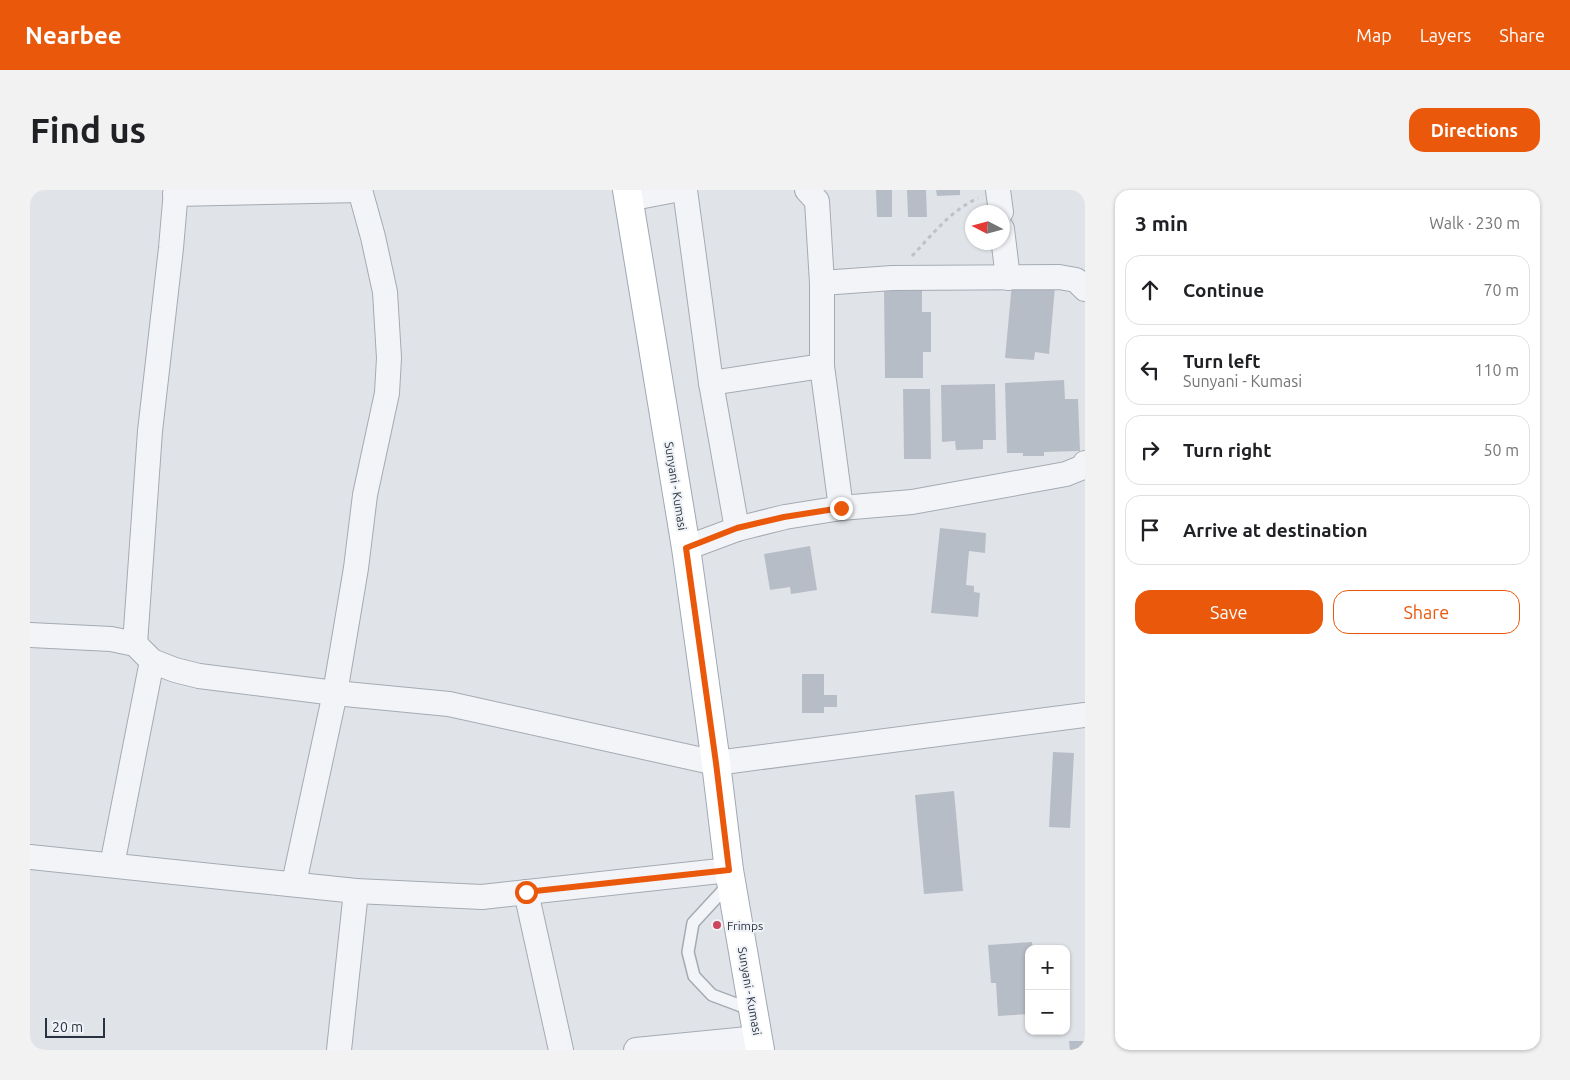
<!DOCTYPE html>
<html lang="en">
<head>
<meta charset="utf-8">
<style>
	:root { --surface:#fff; --page:#f2f2f2; --text:#202124; --muted:#757577; --line:#e0e0e0; --accent:#ea580c }
	body { margin:0; font-family:Ubuntu,sans-serif; background:var(--page); color:var(--text) }
	.controls { position:absolute; right:15px; bottom:15px; display:grid; overflow:hidden; border-radius:10px; box-shadow:0 1px 4px #0004 }
	.controls button { width:45px; height:45px; display:grid; place-items:center; padding:0; border:0; border-bottom:1px solid var(--line); background:var(--surface); color:var(--text); font:25px sans-serif }
	.compass { position:absolute; left:935px; top:15px; width:45px; height:45px; border-radius:50%; background:var(--surface); box-shadow:0 1px 4px #0004; rotate:276deg }
	.scale { position:absolute; left:15px; bottom:12px; width:60px; box-sizing:border-box; padding-left:5px; border:2px solid #293240; border-top:0; font-size:14px; line-height:18px; white-space:nowrap; color:#293240; -webkit-text-stroke:4px #eff2f6; paint-order:stroke }
	.stop { position:absolute; width:15px; height:15px; margin:-11px; border:4px solid #ea580c; border-radius:50%; background:#fff }
	.stop.end { background:#ea580c; border-color:#fff; box-shadow:0 1px 5px #0008 }
	.list { margin:0; padding:0; list-style:none }
	h2 { display:flex; justify-content:space-between; align-items:center; height:65px; margin:0; padding:0 20px; font-size:21px }
	h2 small { font-size:16px; font-weight:400; color:var(--muted) }
	.list li { display:grid; grid-template-columns:32px 1fr auto; gap:15px; align-items:center; box-sizing:border-box; height:70px; margin:0 10px 10px; padding:0 10px; border:1px solid var(--line); border-radius:15px }
	.list b { display:block; font-size:19px; white-space:nowrap }
	.list p { margin:0; font-size:16px; white-space:nowrap; color:var(--muted) }
	.list em { font-size:16px; font-style:normal; color:var(--muted) }
	.actions { display:flex; gap:10px; padding:15px 20px }
	.actions a { flex:1; padding:11px 0; border:1px solid var(--accent); border-radius:15px; text-align:center; font-size:18px; color:var(--accent) }
	.actions .main { background:var(--accent); color:#fff }
	.icon { flex:none; width:28px; height:28px; fill:none; stroke:currentColor; stroke-width:2; stroke-linecap:round; stroke-linejoin:round }
	.map { position:relative; flex:none; width:1055px; height:860px; overflow:hidden; border-radius:15px }
	header { display:flex; align-items:center; gap:30px; box-sizing:border-box; height:70px; padding:0 25px; background:var(--accent); color:#fff }
	header strong { font-size:24px }
	nav { display:flex; gap:28px; margin-inline-start:auto; font-size:18px }
	.intro { display:flex; align-items:center; justify-content:space-between; box-sizing:border-box; height:120px; padding:0 30px }
	h1 { margin:0; font-size:35px }
	.button { padding:12px 22px; border-radius:15px; background:var(--accent); color:#fff; font-size:18px; font-weight:700 }
	main { display:flex; gap:30px; padding:0 30px }
	aside { flex:1; background:var(--surface); border-radius:15px; box-shadow:0 1px 4px #0004 }
	.map>svg:first-child { display:block }
	.building { fill:#b7bdc6 }
	.lines { fill:none; stroke-linecap:round; stroke-linejoin:round }
	.service-casing { stroke:#a5abb3; stroke-width:14 }
	.minor-casing { stroke:#a5abb3; stroke-width:26 }
	.primary-casing { stroke:#9fa8b4; stroke-width:30 }
	.path { stroke:#bec2c7; stroke-width:3; stroke-dasharray:4 4; stroke-linecap:butt }
	.service { stroke:#f3f4f7; stroke-width:11 }
	.minor { stroke:#f3f4f7; stroke-width:24 }
	.primary { stroke:#fff; stroke-width:28 }
	.route { stroke:#ea580c; stroke-width:6 }
	.poi-dot { fill:#cd465e; stroke:#eff2f6; stroke-width:2 }
	.labels { text-anchor:middle; dominant-baseline:central; stroke-width:4; stroke-linejoin:round; paint-order:stroke }
	.street-label { font-size:12px; fill:#293240; stroke:#eff2f6 }
	.poi-label { font-size:12px; fill:#293240; stroke:#eff2f6; text-anchor:start }
</style>
</head>
<body>
<header>
<strong>Nearbee</strong>
<nav><a>Map</a><a>Layers</a><a>Share</a></nav>
</header>
<div class="intro"><h1>Find us</h1><a class="button">Directions</a></div>
<main>
<div class="map">
<svg width="1055" height="860" viewBox="0 0 1055 860">
	<rect width="100%" height="100%" fill="#e0e4e9"/>
	<g class="building">
		<polygon points="846,0 862,0 862,27 847,27"/>
		<polygon points="877,0 896,0 897,27 878,27"/>
		<polygon points="906,0 930,0 930,5 907,6"/>
		<polygon points="982,93 1025,97 1019,164 1005,162 1004,170 975,168"/>
		<polygon points="854,98 892,98 892,122 901,122 901,162 893,162 893,188 855,188"/>
		<polygon points="1034,190 1035,209 1048,209 1050,261 1014,262 1014,266 993,266 993,263 977,263 975,193"/>
		<polygon points="965,194 966,250 953,250 953,259 926,260 925,251 912,252 911,195"/>
		<polygon points="873,199 900,199 901,269 874,269"/>
		<polygon points="910,338 956,343 955,363 939,361 936,395 944,396 944,402 950,403 948,427 901,423"/>
		<polygon points="780,356 787,400 761,404 760,397 740,400 734,364"/>
		<polygon points="772,484 794,484 794,505 807,505 807,517 794,517 794,523 772,523"/>
		<polygon points="1023,562 1044,563 1040,638 1019,637"/>
		<polygon points="924,601 933,701 894,704 885,605"/>
		<polygon points="1002,752 1003,759 999,759 999,824 968,826 966,793 961,793 958,755"/>
		<polygon points="1039,851 1055,851 1055,860 1040,860"/>
	</g>
	<g class="lines">
		<g class="service-casing">
			<polyline id="service" points="699,694 663,733 658,762 664,786 682,805 722,820"/>
		</g>
		<g class="minor-casing">
			<g id="minor">
				<polyline points="655,0 681,193 707,339"/>
				<polyline points="777,0 787,11 792,93 792,176 811,318"/>
				<polyline points="968,0 971,22"/>
				<polyline points="145,4 330,0"/>
				<polyline points="598,9 645,0"/>
				<polyline points="972,39 978,88"/>
				<polyline points="792,93 862,88 1029,87 1046,90 1055,99"/>
				<polyline points="681,193 792,176"/>
				<polyline points="656,358 707,339 755,327 811,318 882,312 1036,284 1053,277 1055,273"/>
				<polyline points="0,445 81,449 105,454 122,471 145,480 169,486 305,503 419,514 686,573 1055,525"/>
				<polyline points="105,454 120,241 141,58 146,0"/>
				<polyline points="0,667 326,701 452,707 699,680"/>
				<polyline points="82,675 122,471"/>
				<polyline points="264,693 305,503 326,378 335,305 357,203 359,168 355,102 343,47 330,0"/>
				<polyline points="496,702 531,860"/>
				<polyline points="309,860 326,701"/>
				<polyline points="606,860 728,848"/>
			</g>
		</g>
		<g class="primary-casing">
			<polyline id="primary" points="597,0 656,358 686,573 699,680 730,860"/>
		</g>
		<path class="path" d="M882 66C903 44 920 21 948 8"/>
		<use href="#service" class="service"/>
		<use href="#minor" class="minor"/>
		<use href="#primary" class="primary"/>
	</g>
	<g class="lines">
		<polyline class="route" points="496,702 699,680 686,573 656,358 707,338 754,327 811,318"/>
	</g>
	<circle class="poi-dot" cx="687" cy="735" r="5"/>
	<g class="labels">
		<g class="street-label">
			<text transform="translate(646 296) rotate(81)">Sunyani - Kumasi</text>
			<text transform="translate(720 801) rotate(80)">Sunyani - Kumasi</text>
		</g>
		<g class="poi-label">
			<text x="697" y="735">Frimps</text>
		</g>
	</g>
</svg>
<div class="controls">
<button>+</button>
<button>−</button>
</div>
<svg class="compass" viewBox="-18 -18 36 36"><path d="M0-13l5 13h-10z" fill="#e53935"/><path d="M0 13l5-13h-10z" fill="#757577"/></svg>
<div class="scale">20 m</div>
<div class="stop" style="left:496px;top:702px"></div>
<div class="stop end" style="left:811px;top:318px"></div>
</div>
<aside>
<h2>3 min<small>Walk · 230 m</small></h2>
<ul class="list">
<li><svg class="icon" aria-label="ahead" viewBox="0 0 24 24"><path d="M12 20V5M6 11l6-6 6 6"/></svg><div><b>Continue</b></div><em>70 m</em></li>
<li><svg class="icon" aria-label="left" viewBox="0 0 24 24"><path d="M17 20v-9H6M10 6l-5 5 5 5"/></svg><div><b>Turn left</b><p>Sunyani - Kumasi</p></div><em>110 m</em></li>
<li><svg class="icon" aria-label="right" viewBox="0 0 24 24"><path d="M7 20v-9h11M14 6l5 5-5 5"/></svg><div><b>Turn right</b></div><em>50 m</em></li>
<li><svg class="icon" aria-label="arrive" viewBox="0 0 24 24"><path d="M6 21V4h12l-3 4 3 4H6"/></svg><div><b>Arrive at destination</b></div></li>
</ul>
<div class="actions"><a class="main">Save</a><a>Share</a></div>
</aside>
</main>
</body>
</html>
